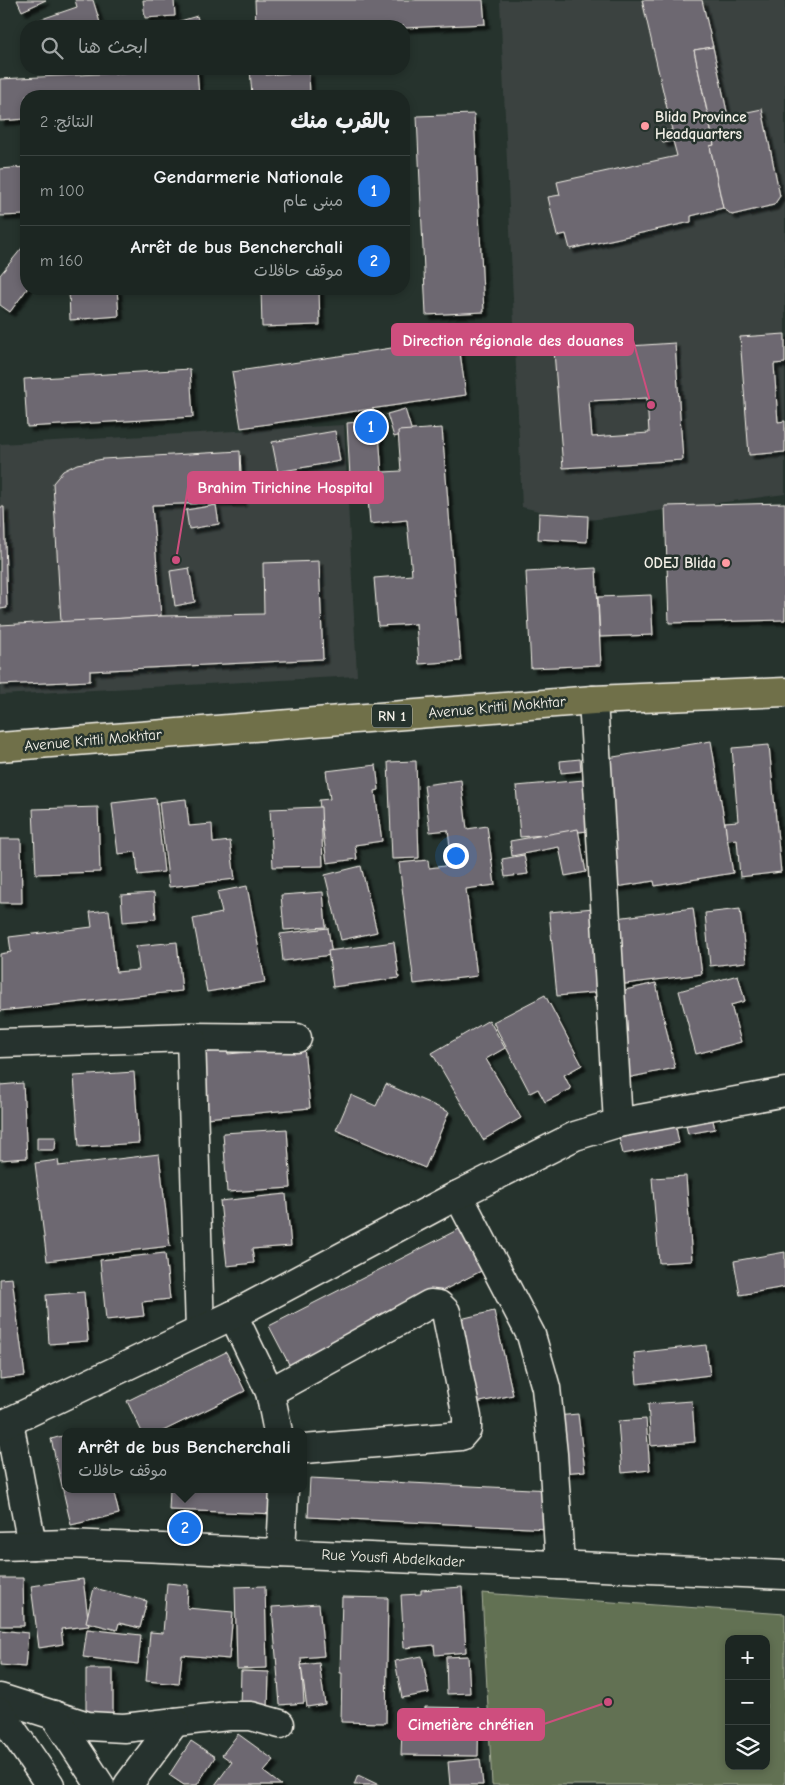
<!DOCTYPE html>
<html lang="ar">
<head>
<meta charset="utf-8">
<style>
	:root { --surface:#1c2622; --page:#29322f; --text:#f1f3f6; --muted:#a0a5a5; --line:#3a4340; --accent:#1a73e8 }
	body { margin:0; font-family:"Comic Neue","Playpen Sans Arabic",sans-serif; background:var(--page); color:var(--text); direction:rtl }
	.controls { position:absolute; right:15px; bottom:15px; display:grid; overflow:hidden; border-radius:10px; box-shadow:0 2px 8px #0003 }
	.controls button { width:45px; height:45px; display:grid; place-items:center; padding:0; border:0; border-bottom:1px solid var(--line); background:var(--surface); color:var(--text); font:25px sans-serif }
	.you { position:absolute; left:455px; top:855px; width:18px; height:18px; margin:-12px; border:4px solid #fff; border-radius:50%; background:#1a73e8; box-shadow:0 0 0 8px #1a73e833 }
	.badge { display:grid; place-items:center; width:32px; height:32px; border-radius:50%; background:var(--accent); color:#fff; font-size:16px; font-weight:700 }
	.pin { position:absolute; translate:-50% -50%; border:2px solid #fff; box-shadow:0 1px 5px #0006 }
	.popup { position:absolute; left:62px; top:1428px; width:245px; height:65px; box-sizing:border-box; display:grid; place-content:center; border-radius:10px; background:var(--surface); filter:drop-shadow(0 1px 4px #0005); font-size:16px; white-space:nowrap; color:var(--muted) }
	.popup b { font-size:19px; color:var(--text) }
	.popup::after { content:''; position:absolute; left:50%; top:100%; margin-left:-10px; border:10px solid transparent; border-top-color:var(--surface) }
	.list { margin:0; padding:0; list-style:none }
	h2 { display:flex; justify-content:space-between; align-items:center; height:65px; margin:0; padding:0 20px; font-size:21px }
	h2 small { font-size:16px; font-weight:400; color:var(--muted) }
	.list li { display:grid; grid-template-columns:32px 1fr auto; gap:15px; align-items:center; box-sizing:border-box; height:70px; padding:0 20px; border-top:1px solid var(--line) }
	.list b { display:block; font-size:19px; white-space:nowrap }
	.list p { margin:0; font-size:16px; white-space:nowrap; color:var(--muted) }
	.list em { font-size:16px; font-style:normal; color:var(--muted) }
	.icon { flex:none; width:28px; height:28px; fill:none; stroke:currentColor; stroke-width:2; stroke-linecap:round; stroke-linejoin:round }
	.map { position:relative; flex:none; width:785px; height:1785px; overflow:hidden; direction:ltr }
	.search { position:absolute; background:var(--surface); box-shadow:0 2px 8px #0003; left:20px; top:20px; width:390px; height:55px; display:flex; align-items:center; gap:12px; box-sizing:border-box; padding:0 18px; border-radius:20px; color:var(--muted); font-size:19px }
	.panel { position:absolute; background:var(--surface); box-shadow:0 2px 8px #0003; left:20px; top:90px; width:390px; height:205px; border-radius:20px; direction:rtl }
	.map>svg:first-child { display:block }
	.built { fill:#3b4341 }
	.green { fill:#627152; stroke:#abb19d; fill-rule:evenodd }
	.building { fill:#6d6771; stroke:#f4f1e8; fill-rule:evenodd; filter:url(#shadow) }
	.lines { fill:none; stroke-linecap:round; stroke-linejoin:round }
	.minor-casing { stroke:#f4f1e8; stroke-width:31 }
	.secondary-casing { stroke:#f4f1e8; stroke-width:31 }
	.primary-casing { stroke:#f4f1e8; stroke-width:31 }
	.minor { stroke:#26332d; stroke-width:28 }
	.secondary { stroke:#26332d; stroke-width:28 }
	.primary { stroke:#70704a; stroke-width:28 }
	.poi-dot { fill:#ff9aa2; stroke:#26332d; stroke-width:2 }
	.labels { text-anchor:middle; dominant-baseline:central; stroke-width:5; stroke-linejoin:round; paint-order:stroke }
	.shield { fill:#26332d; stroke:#b6b8b0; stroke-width:1 }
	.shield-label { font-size:14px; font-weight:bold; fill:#f4f1e8 }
	.poi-label { font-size:15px; font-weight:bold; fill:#f4f1e8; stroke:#26332d; text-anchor:start }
	.street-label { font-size:15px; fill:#f4f1e8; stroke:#26332d }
	.leader { fill:none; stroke:#ce4e7e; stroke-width:2 }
	.callout-dot { fill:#ce4e7e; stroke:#26332d; stroke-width:2 }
	.callout { fill:#ce4e7e; stroke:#ce4e7e; stroke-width:2 }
	.callout-label { font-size:16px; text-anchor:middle; font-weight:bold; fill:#fff }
</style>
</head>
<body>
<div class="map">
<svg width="785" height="1785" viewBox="0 0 785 1785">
	<defs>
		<filter id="shadow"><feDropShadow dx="4.5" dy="4.5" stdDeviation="1" flood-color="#0009"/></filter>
	</defs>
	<rect width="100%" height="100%" fill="#26332d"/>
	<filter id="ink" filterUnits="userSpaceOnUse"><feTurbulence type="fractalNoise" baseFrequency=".02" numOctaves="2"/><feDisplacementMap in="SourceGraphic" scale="10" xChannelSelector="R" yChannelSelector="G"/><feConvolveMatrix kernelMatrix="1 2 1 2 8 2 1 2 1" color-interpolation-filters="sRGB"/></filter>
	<g filter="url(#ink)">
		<g class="built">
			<polygon points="500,0 785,0 785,494 582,521 522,507"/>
			<polygon points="344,425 357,676 0,695 0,444"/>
		</g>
		<path class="green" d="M482 1593 785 1614V1785H492ZM729 1639H766V1766H729Z"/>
		<g class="building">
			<polygon points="17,0 46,0 22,11"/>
			<polygon points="75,0 93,0 101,26 34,26 33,22 77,7"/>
			<polygon points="143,0 174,0 175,16 145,18"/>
			<polygon points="255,0 483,0 485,24 404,28 404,26 256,26"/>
			<polygon points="642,0 702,0 713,47 694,50 714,145 710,146 723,208 691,216 691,222 570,249 566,234 557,236 548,197 560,195 557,182 677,156 673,141 663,143 660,132 672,130"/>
			<polygon points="197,16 200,26 164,26"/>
			<polygon points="713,47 728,116 709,120 694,50"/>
			<polygon points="197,69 199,96 26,96 26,119 0,121 0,79"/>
			<polygon points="250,69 265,69 266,75 309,72 310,96 252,96"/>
			<polygon points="762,109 780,196 774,205 732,215 723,208 710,146 714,145 709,120"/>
			<polygon points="474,114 484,312 426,315 417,116"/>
			<polygon points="26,167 26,215 0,216 0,169"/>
			<polygon points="26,243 27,289 10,312 0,305 0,275"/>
			<polygon points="69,289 117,289 119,316 70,320"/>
			<polygon points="261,289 319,289 320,325 262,327"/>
			<polygon points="785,334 785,363 774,364 778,422 785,421 785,452 749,455 740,337"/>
			<polygon points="458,338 466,395 241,428 232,372"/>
			<path d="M675 343 683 460 563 468 554 351ZM647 398 649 433 592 437 589 401Z"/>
			<polygon points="190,369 193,417 27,427 24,379"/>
			<polygon points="405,409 412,432 394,437 387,414"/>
			<polygon points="378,420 382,474 350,477 347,423"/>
			<polygon points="442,428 461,661 419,664 416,624 378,626 374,578 412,575 407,520 370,524 366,473 401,471 398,431"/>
			<polygon points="335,431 340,461 278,472 272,442"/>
			<polygon points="240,451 242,502 152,505 161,616 61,622 53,483 63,471 77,464 103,459"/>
			<polygon points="785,503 785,620 669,623 665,506"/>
			<polygon points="216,505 219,524 189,529 186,510"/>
			<polygon points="0,507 4,507 7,608 0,609"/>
			<polygon points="539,513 588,516 587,542 538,539"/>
			<polygon points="319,561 323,659 90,671 90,681 0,685 0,625 161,616 264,614 263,563"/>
			<polygon points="189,568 195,602 175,606 170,571"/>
			<polygon points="596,568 601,665 531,668 526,572"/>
			<polygon points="651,595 653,635 600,637 598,597"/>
			<polygon points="711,741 733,873 655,886 654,881 610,888 589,761"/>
			<polygon points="769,745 781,872 740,877 737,839 727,840 725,822 738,821 732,748"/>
			<polygon points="580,759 581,771 561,773 560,761"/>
			<polygon points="416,761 419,858 392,859 388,762"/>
			<polygon points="376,765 379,790 375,791 382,841 355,845 357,859 327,863 319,800 330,799 326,771"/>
			<polygon points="461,780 467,829 487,826 495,885 466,889 477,976 414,984 399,863 428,860 429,868 452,865 448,830 430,832 424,785"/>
			<polygon points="584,780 589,831 520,837 516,786"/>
			<polygon points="156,798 164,872 138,875 136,852 118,854 112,803"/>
			<polygon points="186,799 189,826 212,824 213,843 230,841 235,879 169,887 159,802"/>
			<polygon points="98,807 100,872 36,874 33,809"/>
			<polygon points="321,807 323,866 273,867 270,809"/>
			<polygon points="578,829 586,872 565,876 559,847 512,856 510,841"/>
			<polygon points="0,839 21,839 22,903 0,903"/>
			<polygon points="524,855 528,874 505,877 502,859"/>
			<polygon points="361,866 377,932 341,940 325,875"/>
			<polygon points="247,886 265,982 207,992 193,919 222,913 217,892"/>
			<polygon points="323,892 326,927 284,930 281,895"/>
			<polygon points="154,893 156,919 123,922 121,895"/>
			<polygon points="594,908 602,992 557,996 549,912"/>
			<polygon points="693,908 702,974 610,986 601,920"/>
			<polygon points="740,909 746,962 710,966 705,913"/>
			<polygon points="109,910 116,972 139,970 136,946 177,942 182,991 0,1011 0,954 11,952 9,937 92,927 90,912"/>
			<polygon points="328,928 332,955 283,961 280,934"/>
			<polygon points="394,942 399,978 333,987 328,951"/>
			<polygon points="738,975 745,1001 731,1005 741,1042 696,1054 679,991"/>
			<polygon points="656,983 675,1068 613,1081 594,997"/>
			<polygon points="545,995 582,1065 564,1075 571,1089 545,1102 538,1089 530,1093 493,1022"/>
			<polygon points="489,1020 505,1048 486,1059 521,1118 483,1140 432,1053"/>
			<polygon points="304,1047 310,1108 206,1118 200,1053 228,1050 228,1054"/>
			<polygon points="134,1072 139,1143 79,1147 74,1076"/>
			<polygon points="23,1083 27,1158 0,1160 0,1085"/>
			<polygon points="386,1084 449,1112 425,1168 336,1130 351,1095 376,1106"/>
			<polygon points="711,1112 715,1129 688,1134 684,1118"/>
			<polygon points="674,1117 679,1143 623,1154 617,1129"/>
			<polygon points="287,1129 291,1188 227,1192 223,1133"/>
			<polygon points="37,1137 56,1137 55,1150 37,1150"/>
			<polygon points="159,1154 170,1246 47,1261 35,1163 58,1160 59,1166"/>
			<polygon points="686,1176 692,1261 659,1263 652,1178"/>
			<polygon points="286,1194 291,1246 252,1249 254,1263 227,1266 220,1201"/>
			<polygon points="465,1226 487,1268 291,1368 269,1326"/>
			<polygon points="785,1252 785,1287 740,1295 734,1261"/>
			<polygon points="165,1253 170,1299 142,1302 144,1316 106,1320 100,1260"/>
			<polygon points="12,1278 25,1376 0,1379 0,1279"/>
			<polygon points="84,1292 88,1341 49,1344 46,1295"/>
			<polygon points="494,1311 513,1395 471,1404 452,1321"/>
			<polygon points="706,1345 710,1375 637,1384 634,1353"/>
			<polygon points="226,1352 245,1391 161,1432 142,1432 127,1401"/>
			<polygon points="692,1401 695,1442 651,1446 648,1404"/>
			<polygon points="578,1414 585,1471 563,1473 556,1416"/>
			<polygon points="646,1419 650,1470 622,1473 618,1421"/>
			<polygon points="66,1435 66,1489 113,1489 119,1514 71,1525 51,1439"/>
			<polygon points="310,1478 551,1490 549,1529 308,1517"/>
			<polygon points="170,1489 278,1489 277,1514 169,1510"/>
			<polygon points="0,1578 23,1578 24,1626 0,1626"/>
			<polygon points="83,1579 89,1626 61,1629 63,1644 39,1648 31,1586"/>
			<polygon points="167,1583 188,1585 187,1608 233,1612 229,1659 182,1655 179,1684 146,1681 150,1632 163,1633"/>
			<polygon points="265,1586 267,1668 237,1669 235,1587"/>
			<polygon points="462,1587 466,1652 435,1655 434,1645 404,1648 401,1595 421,1594 421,1590"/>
			<polygon points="94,1588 147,1601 140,1628 119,1623 117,1630 86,1622"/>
			<polygon points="342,1597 388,1598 386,1723 341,1722 342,1673 340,1673"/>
			<polygon points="319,1604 324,1656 301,1658 304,1703 280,1705 272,1607"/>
			<polygon points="87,1629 141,1635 138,1664 83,1657"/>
			<polygon points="0,1630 28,1633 25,1667 0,1665"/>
			<polygon points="422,1656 429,1693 402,1698 395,1661"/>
			<polygon points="468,1656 470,1693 447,1694 446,1657"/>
			<polygon points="319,1663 325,1704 307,1707 301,1665"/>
			<polygon points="86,1669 113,1669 113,1722 86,1721"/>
			<polygon points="241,1671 269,1672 268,1709 240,1708"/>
			<polygon points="425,1707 479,1708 478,1756 401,1755 402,1727 424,1727"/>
			<polygon points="238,1734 274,1760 264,1772 281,1785 215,1785 232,1762 222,1755"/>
			<polygon points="191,1741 215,1757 197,1785 184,1785 169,1775"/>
			<polygon points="480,1759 483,1785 450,1785 448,1762"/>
			<polygon points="358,1775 379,1785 354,1785"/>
		</g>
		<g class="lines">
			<g class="minor-casing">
				<g id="minor">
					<polyline points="593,700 618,1123"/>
					<polyline points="191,1037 297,1038"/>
					<polyline points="0,1043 191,1037 200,1331"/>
					<polyline points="458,1195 531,1335 546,1388 553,1454 560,1565"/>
					<polyline points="233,1315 270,1392 278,1432"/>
					<polyline points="270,1392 430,1304 439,1305 446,1312 467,1417 467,1429 461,1436 304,1449"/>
					<polyline points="9,1422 32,1545"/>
					<polyline points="0,1426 233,1315 458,1195 575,1136 618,1123 785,1092"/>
					<polyline points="281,1553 284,1489"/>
					<polyline points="0,1698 88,1726 124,1728 228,1716 251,1716 280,1724"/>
					<polyline points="0,1712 50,1785"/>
					<polyline points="54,1715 100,1785"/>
					<polyline points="128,1785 175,1722"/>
				</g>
			</g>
			<g class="secondary-casing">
				<polyline id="secondary" points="0,1546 69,1544 785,1575"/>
			</g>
			<g class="primary-casing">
				<polyline id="primary" points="0,747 593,700 785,692"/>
			</g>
			<use href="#minor" class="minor"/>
			<use href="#secondary" class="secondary"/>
			<use href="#primary" class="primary"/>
		</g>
	</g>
	<g class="poi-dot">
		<circle cx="645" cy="126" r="5"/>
		<circle cx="726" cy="563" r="5"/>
	</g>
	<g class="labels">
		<rect class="shield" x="372" y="704.5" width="40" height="23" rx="4"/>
		<g class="shield-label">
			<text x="392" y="716">RN 1</text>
		</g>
		<g class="poi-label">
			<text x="655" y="117">Blida Province<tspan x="655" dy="17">Headquarters</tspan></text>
			<text x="716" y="563" text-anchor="end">ODEJ Blida</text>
		</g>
		<g class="street-label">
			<text transform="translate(497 707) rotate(-5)">Avenue Kritli Mokhtar</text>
			<text transform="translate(93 740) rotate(-5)">Avenue Kritli Mokhtar</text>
			<text transform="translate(393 1558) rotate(3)">Rue Yousfi Abdelkader</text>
		</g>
	</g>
	<path class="leader" d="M651 405L633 340M176 560L188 487M608 1702L544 1724"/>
	<g class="callout-dot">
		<circle cx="651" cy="405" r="5"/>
		<circle cx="176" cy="560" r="5"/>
		<circle cx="608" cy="1702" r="5"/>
	</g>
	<g class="callout">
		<rect x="392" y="324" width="241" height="31" rx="5"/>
		<rect x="188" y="472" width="195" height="31" rx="5"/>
		<rect x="398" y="1709" width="146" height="31" rx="5"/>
	</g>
	<g class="callout-label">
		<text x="513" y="346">Direction régionale des douanes</text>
		<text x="285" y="493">Brahim Tirichine Hospital</text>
		<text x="471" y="1730">Cimetière chrétien</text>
	</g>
</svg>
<div class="controls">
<button>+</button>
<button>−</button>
<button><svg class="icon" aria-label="layers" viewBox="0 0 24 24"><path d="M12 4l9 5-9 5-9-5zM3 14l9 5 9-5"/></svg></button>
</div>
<div class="you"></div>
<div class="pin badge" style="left:371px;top:427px">1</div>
<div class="pin badge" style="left:185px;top:1528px">2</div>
<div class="popup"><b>Arrêt de bus Bencherchali</b>موقف حافلات</div>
<div class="search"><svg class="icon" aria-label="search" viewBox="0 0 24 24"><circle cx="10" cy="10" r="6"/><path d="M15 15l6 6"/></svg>ابحث هنا</div>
<section class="panel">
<h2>بالقرب منك<small>النتائج: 2</small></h2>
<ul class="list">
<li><span class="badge">1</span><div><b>Gendarmerie Nationale</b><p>مبنى عام</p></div><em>100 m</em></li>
<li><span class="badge">2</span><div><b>Arrêt de bus Bencherchali</b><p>موقف حافلات</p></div><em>160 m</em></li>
</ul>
</section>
</div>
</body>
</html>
